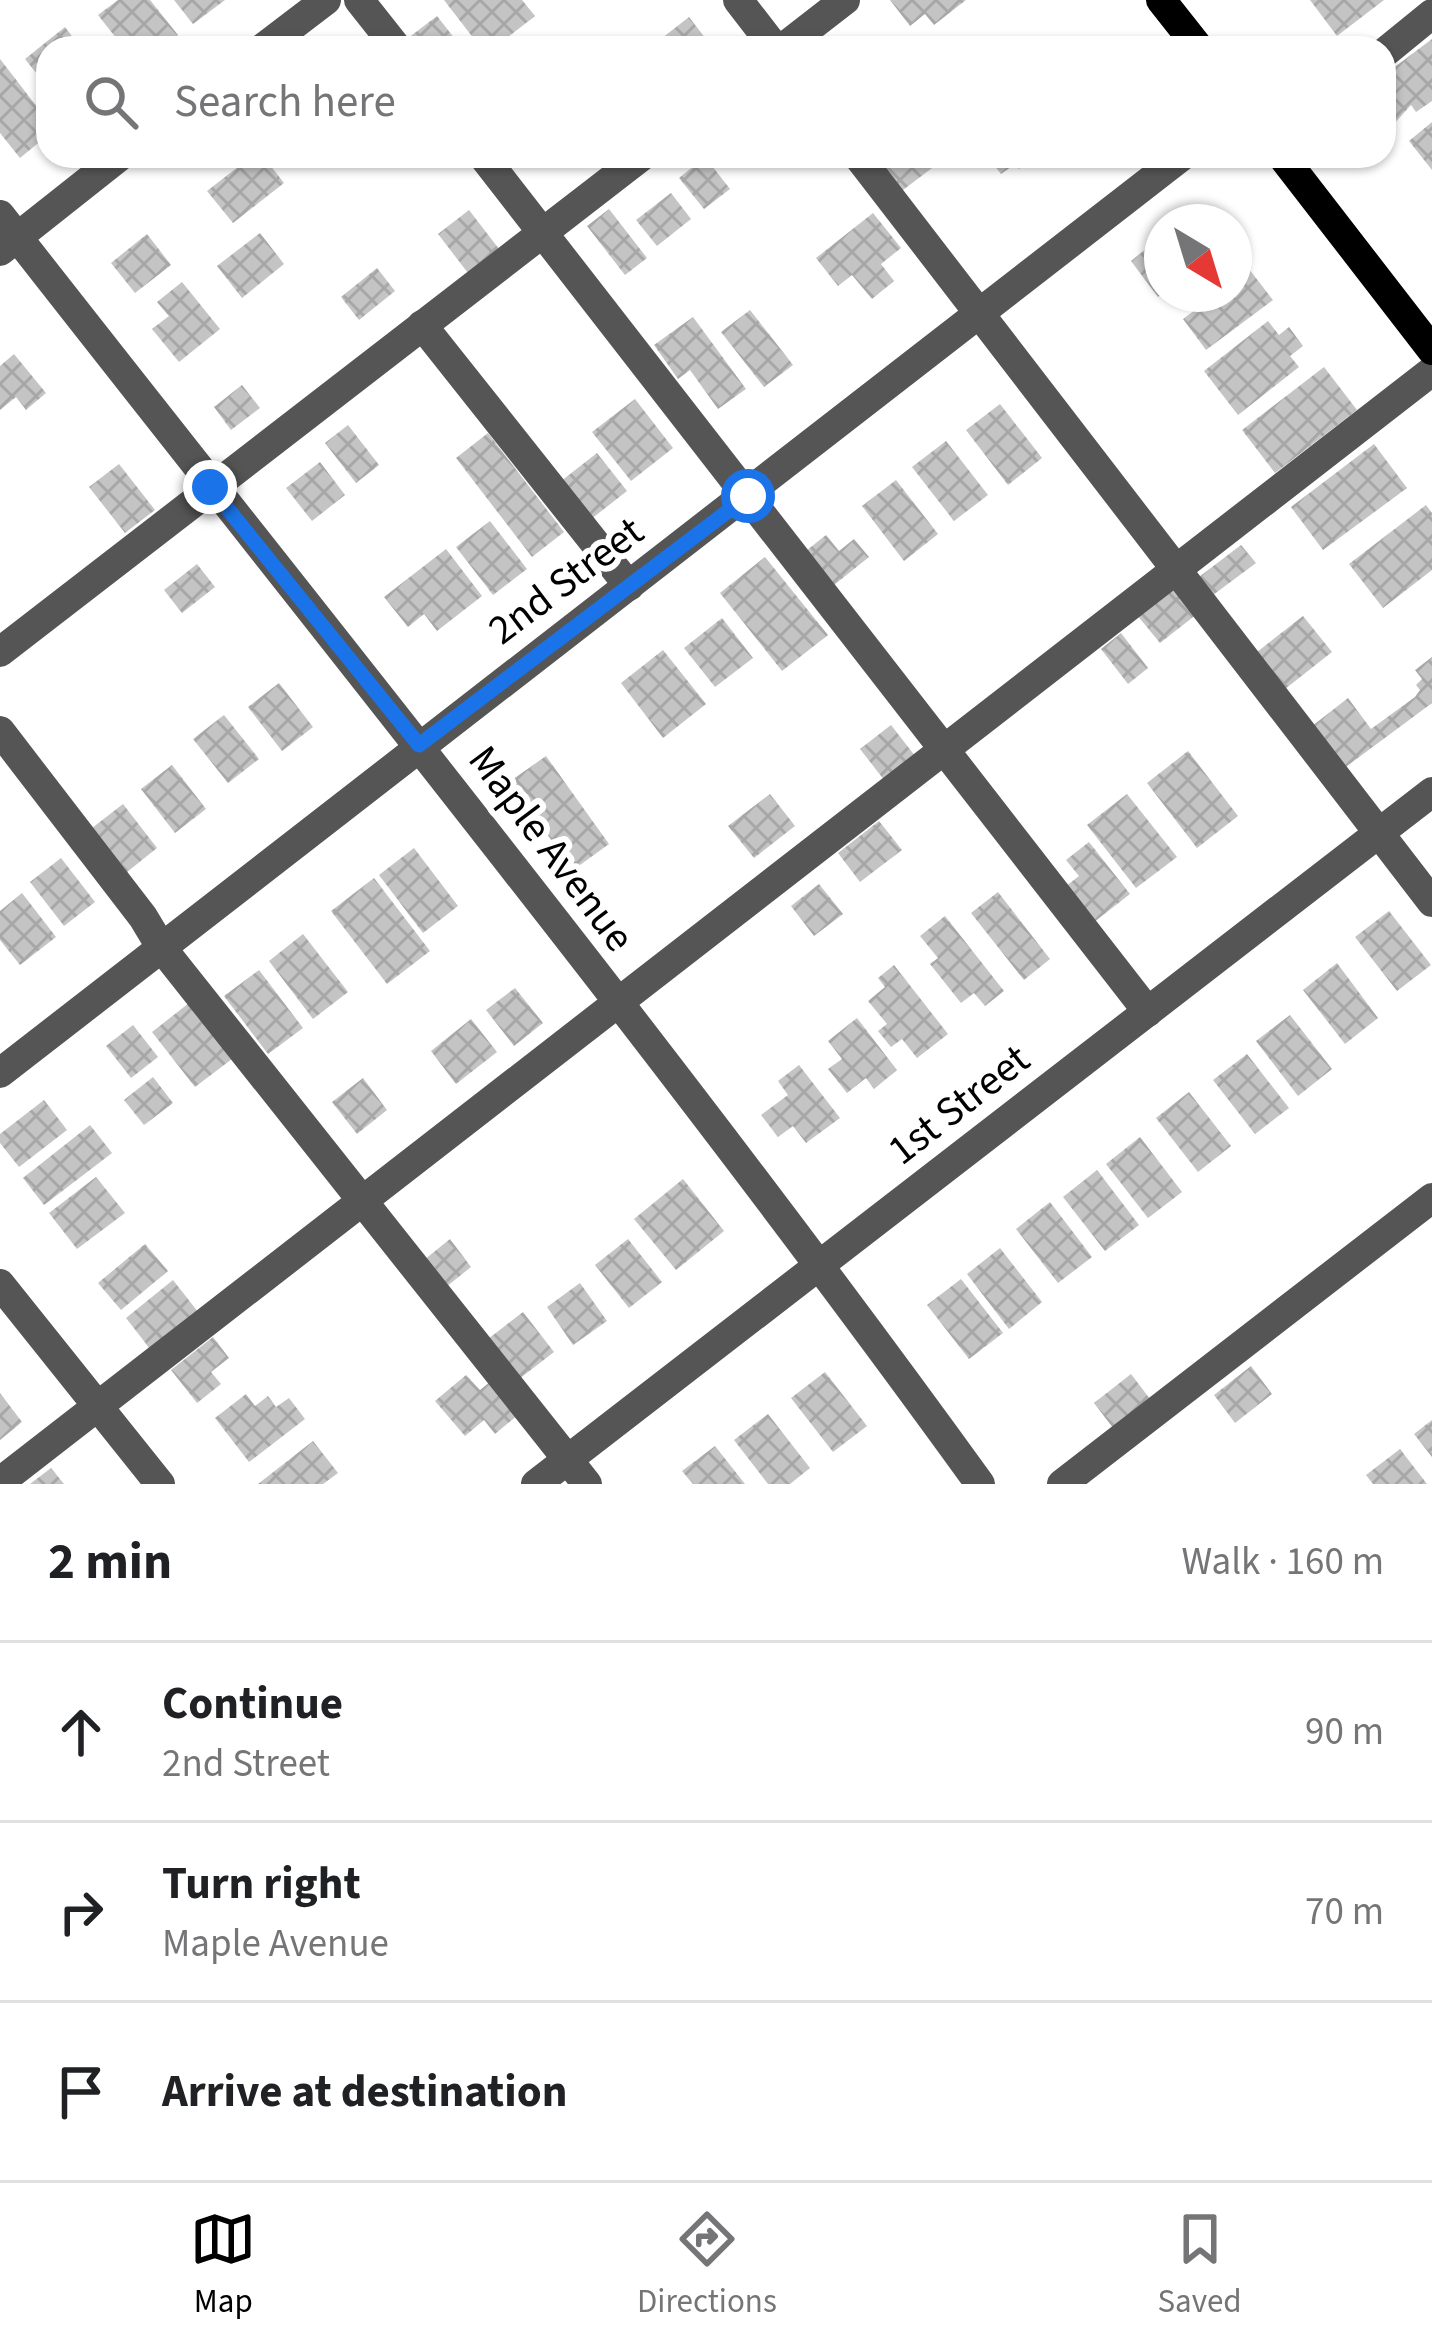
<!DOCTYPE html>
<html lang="en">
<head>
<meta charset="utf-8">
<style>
	:root { --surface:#fff; --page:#f2f2f2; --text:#202124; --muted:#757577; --line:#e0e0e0; --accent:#000 }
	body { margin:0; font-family:"Source Sans 3",sans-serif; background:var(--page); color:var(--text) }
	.compass { position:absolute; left:1144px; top:204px; width:108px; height:108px; border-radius:50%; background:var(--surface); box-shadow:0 3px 9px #0004; rotate:142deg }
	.stop { position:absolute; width:36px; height:36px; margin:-27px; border:9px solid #1a73e8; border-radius:50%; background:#fff }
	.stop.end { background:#1a73e8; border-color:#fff; box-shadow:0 3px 12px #0008 }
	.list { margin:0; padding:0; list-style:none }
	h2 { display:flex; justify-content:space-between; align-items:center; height:156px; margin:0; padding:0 48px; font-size:51px }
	h2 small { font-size:39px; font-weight:400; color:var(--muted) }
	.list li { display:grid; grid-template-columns:78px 1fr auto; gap:36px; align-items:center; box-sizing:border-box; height:180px; padding:0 48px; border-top:3px solid var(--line) }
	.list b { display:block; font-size:45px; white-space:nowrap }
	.list p { margin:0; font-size:39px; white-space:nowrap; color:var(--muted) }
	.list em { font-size:39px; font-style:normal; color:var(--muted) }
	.icon { flex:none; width:66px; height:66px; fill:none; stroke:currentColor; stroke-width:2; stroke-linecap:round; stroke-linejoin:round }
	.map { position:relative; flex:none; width:1432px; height:1484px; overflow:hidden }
	.search { position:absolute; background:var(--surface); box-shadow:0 3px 9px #0004; left:36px; right:36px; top:36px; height:132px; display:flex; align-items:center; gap:30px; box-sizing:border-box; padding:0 42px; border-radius:36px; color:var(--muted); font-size:45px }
	.sheet { height:696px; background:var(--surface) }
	nav { display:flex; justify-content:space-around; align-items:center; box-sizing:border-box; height:168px; border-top:3px solid var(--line); background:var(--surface); font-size:33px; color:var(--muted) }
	nav a { display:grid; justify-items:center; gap:6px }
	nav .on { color:var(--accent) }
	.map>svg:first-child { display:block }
	.building { fill:url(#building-cross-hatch) }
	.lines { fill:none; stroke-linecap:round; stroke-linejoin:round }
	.minor { stroke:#555; stroke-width:30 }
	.major { stroke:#000; stroke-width:30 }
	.route { stroke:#1a73e8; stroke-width:15 }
	.labels { text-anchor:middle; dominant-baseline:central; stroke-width:12; stroke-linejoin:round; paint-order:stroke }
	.street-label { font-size:42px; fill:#000; stroke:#fff }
</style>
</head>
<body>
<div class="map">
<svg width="1432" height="1484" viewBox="0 0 1432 1484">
	<defs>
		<pattern id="building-cross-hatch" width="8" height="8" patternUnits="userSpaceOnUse" patternTransform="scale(3)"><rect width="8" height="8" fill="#c4c4c4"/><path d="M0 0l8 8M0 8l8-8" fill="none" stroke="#a7a7a7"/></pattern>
	</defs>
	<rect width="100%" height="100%" fill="#fff"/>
	<g class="building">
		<polygon points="118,0 150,0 178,35 162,48 124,48 98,15"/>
		<polygon points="174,0 225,0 193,24"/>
		<polygon points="444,0 522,0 535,16 494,48 481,48"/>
		<polygon points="890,0 966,0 934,25 925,14 910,26"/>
		<polygon points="1310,0 1384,0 1337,36"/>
		<polygon points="437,16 462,48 395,48"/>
		<polygon points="689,17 713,48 661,48 657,42"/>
		<polygon points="65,27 81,48 48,48 48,88 25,59"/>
		<polygon points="1432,39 1432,101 1416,112 1411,105 1392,126 1384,123 1384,75"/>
		<polygon points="0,59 48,121 48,135 20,158 0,133"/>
		<polygon points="1432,122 1432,170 1409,141"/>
		<polygon points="252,156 263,156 284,183 233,223 207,191"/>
		<polygon points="870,156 935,156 940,162 899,193"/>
		<polygon points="970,156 1035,156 1019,169 1015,164 1001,174 990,160 979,168"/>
		<polygon points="705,157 730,189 704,209 679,178"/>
		<polygon points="671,193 691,219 657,246 636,220"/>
		<polygon points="609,209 647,258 625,275 587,226"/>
		<polygon points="469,210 499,249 468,273 438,234"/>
		<polygon points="873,213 901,248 881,264 894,281 872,299 852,275 838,286 816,258"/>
		<polygon points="260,233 284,264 242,298 217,266"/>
		<polygon points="147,234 171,265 135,293 111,263"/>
		<polygon points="1162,236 1162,294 1158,297 1131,261"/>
		<polygon points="377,268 395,291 359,320 341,297"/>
		<polygon points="1249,269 1273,300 1206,350 1183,319 1216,294 1234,294 1234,280"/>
		<polygon points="182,282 220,329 179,362 152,329 169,316 157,302"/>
		<polygon points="750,310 793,365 764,387 721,332"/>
		<polygon points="693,317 746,389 718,409 690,370 678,379 654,345"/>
		<polygon points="1268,321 1279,335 1289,327 1303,346 1290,356 1299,367 1238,415 1204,371"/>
		<polygon points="14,354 46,393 26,410 16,397 0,410 0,366"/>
		<polygon points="1324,367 1357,410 1275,473 1242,430"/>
		<polygon points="242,385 260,408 231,430 214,407"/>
		<polygon points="635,399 673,448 631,481 592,432"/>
		<polygon points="1000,404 1042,458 1008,485 966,430"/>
		<polygon points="348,425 379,465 356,483 325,443"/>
		<polygon points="488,433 564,532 532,557 456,458"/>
		<polygon points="946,441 988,495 954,521 912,467"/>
		<polygon points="1374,444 1407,488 1323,550 1291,507"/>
		<polygon points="597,453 627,491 586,523 556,485"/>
		<polygon points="320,462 345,495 312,521 286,488"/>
		<polygon points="119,464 155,510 125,533 89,487"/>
		<polygon points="896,480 938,534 904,561 862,506"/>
		<polygon points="1426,505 1432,513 1432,570 1383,608 1349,564"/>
		<polygon points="490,521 527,569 493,595 456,547"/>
		<polygon points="826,535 839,551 854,539 869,557 829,589 802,554"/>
		<polygon points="1241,545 1256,563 1209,598 1195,580"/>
		<polygon points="446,549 482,596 437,631 424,614 408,627 384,597"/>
		<polygon points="765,557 828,635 782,671 720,593"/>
		<polygon points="197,564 215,587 182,613 164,590"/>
		<polygon points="1174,586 1197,614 1160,643 1137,615"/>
		<polygon points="1303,616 1332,652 1285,689 1257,652"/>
		<polygon points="722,618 753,658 715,687 684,648"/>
		<polygon points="1121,633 1148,668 1128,684 1101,649"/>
		<polygon points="663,650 706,704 663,738 621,683"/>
		<polygon points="1432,657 1432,703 1339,772 1307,730 1348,698 1371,729 1415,697 1420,690 1416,685 1422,679 1415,670"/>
		<polygon points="279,683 313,727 282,751 248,707"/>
		<polygon points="224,715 259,759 228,783 193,739"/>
		<polygon points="891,725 919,761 888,785 860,749"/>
		<polygon points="1188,751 1238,816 1197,848 1147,783"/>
		<polygon points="546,756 609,844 573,870 509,782"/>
		<polygon points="172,765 206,809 175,833 141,789"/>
		<polygon points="770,794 795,826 754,858 728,826"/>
		<polygon points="1127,794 1177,857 1136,888 1087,825"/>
		<polygon points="123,804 157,848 127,872 92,828"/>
		<polygon points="879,821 902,850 860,882 838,853"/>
		<polygon points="1089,842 1130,894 1089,926 1061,890 1079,876 1066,860"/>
		<polygon points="414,848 458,906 423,933 379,875"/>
		<polygon points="61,858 95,902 64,926 30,882"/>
		<polygon points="374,878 430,951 387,984 331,911"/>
		<polygon points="819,884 843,914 814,936 791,906"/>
		<polygon points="998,892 1050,959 1024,980 971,913"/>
		<polygon points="22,893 56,937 20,965 0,940 0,911"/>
		<polygon points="1389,911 1431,965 1397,991 1355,937"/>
		<polygon points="945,916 1004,991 985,1006 974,993 961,1003 930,964 938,958 920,936"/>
		<polygon points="303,934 348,992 313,1019 269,961"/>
		<polygon points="1337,963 1378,1018 1345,1044 1303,990"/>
		<polygon points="894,965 948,1034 917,1058 902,1039 891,1047 878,1031 887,1024 868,1001 885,987 878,978"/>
		<polygon points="259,970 303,1028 268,1054 224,996"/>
		<polygon points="515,988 543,1023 514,1046 486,1010"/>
		<polygon points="189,1003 232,1059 195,1087 152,1032"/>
		<polygon points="1290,1015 1332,1069 1298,1096 1256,1041"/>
		<polygon points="857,1018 897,1070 874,1089 866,1078 847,1093 828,1069 842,1059 828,1041"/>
		<polygon points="471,1019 497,1052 456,1084 431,1051"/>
		<polygon points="133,1025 158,1057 131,1078 106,1046"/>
		<polygon points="1247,1054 1289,1108 1255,1134 1213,1080"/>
		<polygon points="799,1065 840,1118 806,1143 793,1126 778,1137 761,1115 788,1095 778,1081"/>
		<polygon points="153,1077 173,1103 144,1125 124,1100"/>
		<polygon points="363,1078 387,1110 357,1134 332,1102"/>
		<polygon points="1189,1092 1231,1146 1198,1172 1156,1118"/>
		<polygon points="44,1100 67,1130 19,1167 0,1143 0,1134"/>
		<polygon points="90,1125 112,1153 44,1205 23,1178"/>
		<polygon points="1140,1137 1182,1192 1148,1218 1106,1164"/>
		<polygon points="1097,1170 1139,1225 1105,1251 1063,1197"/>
		<polygon points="96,1177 125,1213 77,1249 49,1213"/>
		<polygon points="683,1179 724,1231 676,1270 634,1219"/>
		<polygon points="1050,1202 1092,1257 1058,1283 1016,1229"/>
		<polygon points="450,1239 471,1267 446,1287 424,1260"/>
		<polygon points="628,1239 662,1282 629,1308 595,1265"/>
		<polygon points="145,1244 168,1271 121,1310 98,1283"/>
		<polygon points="1000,1248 1042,1302 1009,1329 967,1274"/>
		<polygon points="961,1279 1003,1333 969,1359 927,1305"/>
		<polygon points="173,1280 202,1317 154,1354 126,1318"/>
		<polygon points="580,1283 607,1321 573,1345 547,1307"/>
		<polygon points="523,1312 554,1352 519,1379 488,1339"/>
		<polygon points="213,1337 229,1358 211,1372 221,1384 197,1403 171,1370"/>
		<polygon points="1251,1366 1272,1394 1235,1423 1214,1395"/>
		<polygon points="825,1372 867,1426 833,1452 791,1398"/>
		<polygon points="1131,1374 1150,1399 1113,1428 1094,1403"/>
		<polygon points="466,1375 480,1390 491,1381 519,1414 495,1434 484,1420 465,1436 435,1401"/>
		<polygon points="0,1393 22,1422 0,1440"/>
		<polygon points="246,1394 255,1406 268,1396 276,1407 289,1398 305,1419 249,1462 215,1418"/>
		<polygon points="768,1414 810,1468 790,1484 768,1484 734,1440"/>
		<polygon points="1432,1420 1432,1457 1414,1434"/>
		<polygon points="313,1441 338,1473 323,1484 258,1484"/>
		<polygon points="715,1446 745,1484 693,1484 682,1471"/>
		<polygon points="1400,1449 1427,1484 1373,1484 1366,1475"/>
		<polygon points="51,1468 64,1484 30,1484"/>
	</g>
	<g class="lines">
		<g class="minor">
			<polyline points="359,0 397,48"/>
			<polyline points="738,0 775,48"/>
			<polyline points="263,48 326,0"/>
			<polyline points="783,48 845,0"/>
			<polyline points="1384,53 1432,14"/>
			<polyline points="483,156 1148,1012"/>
			<polyline points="858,156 1432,902"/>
			<path d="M0 215C329 636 667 1051 980 1484"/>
			<polyline points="0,251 120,156"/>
			<polyline points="422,325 629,586"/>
			<polyline points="0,652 642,156"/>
			<polyline points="0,731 143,917 161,947 587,1484"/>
			<polyline points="0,1073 1182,156"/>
			<polyline points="0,1284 160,1484"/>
			<polyline points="0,1482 1432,371"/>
			<polyline points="536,1484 1432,792"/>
			<polyline points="1062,1484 1432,1198"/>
		</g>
		<g class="major">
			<polyline points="1161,0 1199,48"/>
			<polyline points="1282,156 1432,350"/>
		</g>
	</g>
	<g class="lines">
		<polyline class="route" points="210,487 419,745 748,496"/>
	</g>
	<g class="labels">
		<g class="street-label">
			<text transform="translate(566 581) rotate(-37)">2nd Street</text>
			<text transform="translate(551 849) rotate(53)">Maple Avenue</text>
			<text transform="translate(959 1105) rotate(-38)">1st Street</text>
		</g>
	</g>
</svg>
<svg class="compass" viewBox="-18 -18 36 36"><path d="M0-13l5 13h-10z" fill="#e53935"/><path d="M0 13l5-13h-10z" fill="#757577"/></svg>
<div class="stop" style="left:748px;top:496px"></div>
<div class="stop end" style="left:210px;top:487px"></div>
<div class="search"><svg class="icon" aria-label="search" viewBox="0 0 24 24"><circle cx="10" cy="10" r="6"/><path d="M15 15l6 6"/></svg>Search here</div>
</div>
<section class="sheet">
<h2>2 min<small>Walk · 160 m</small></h2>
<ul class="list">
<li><svg class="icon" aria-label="ahead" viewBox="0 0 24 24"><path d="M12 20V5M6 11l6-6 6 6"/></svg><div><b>Continue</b><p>2nd Street</p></div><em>90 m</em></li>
<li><svg class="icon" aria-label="right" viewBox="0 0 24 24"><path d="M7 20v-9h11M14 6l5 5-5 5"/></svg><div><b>Turn right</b><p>Maple Avenue</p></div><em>70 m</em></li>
<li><svg class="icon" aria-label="arrive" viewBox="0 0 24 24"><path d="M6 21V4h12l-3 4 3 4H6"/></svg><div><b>Arrive at destination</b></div></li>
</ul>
</section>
<nav>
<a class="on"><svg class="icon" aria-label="map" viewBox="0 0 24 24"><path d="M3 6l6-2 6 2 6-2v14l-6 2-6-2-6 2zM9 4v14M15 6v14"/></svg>Map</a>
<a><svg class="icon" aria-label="directions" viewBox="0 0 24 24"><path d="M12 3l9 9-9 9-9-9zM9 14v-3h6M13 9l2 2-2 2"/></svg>Directions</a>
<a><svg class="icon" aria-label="saved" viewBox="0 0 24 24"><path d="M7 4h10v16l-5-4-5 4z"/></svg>Saved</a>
</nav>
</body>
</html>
